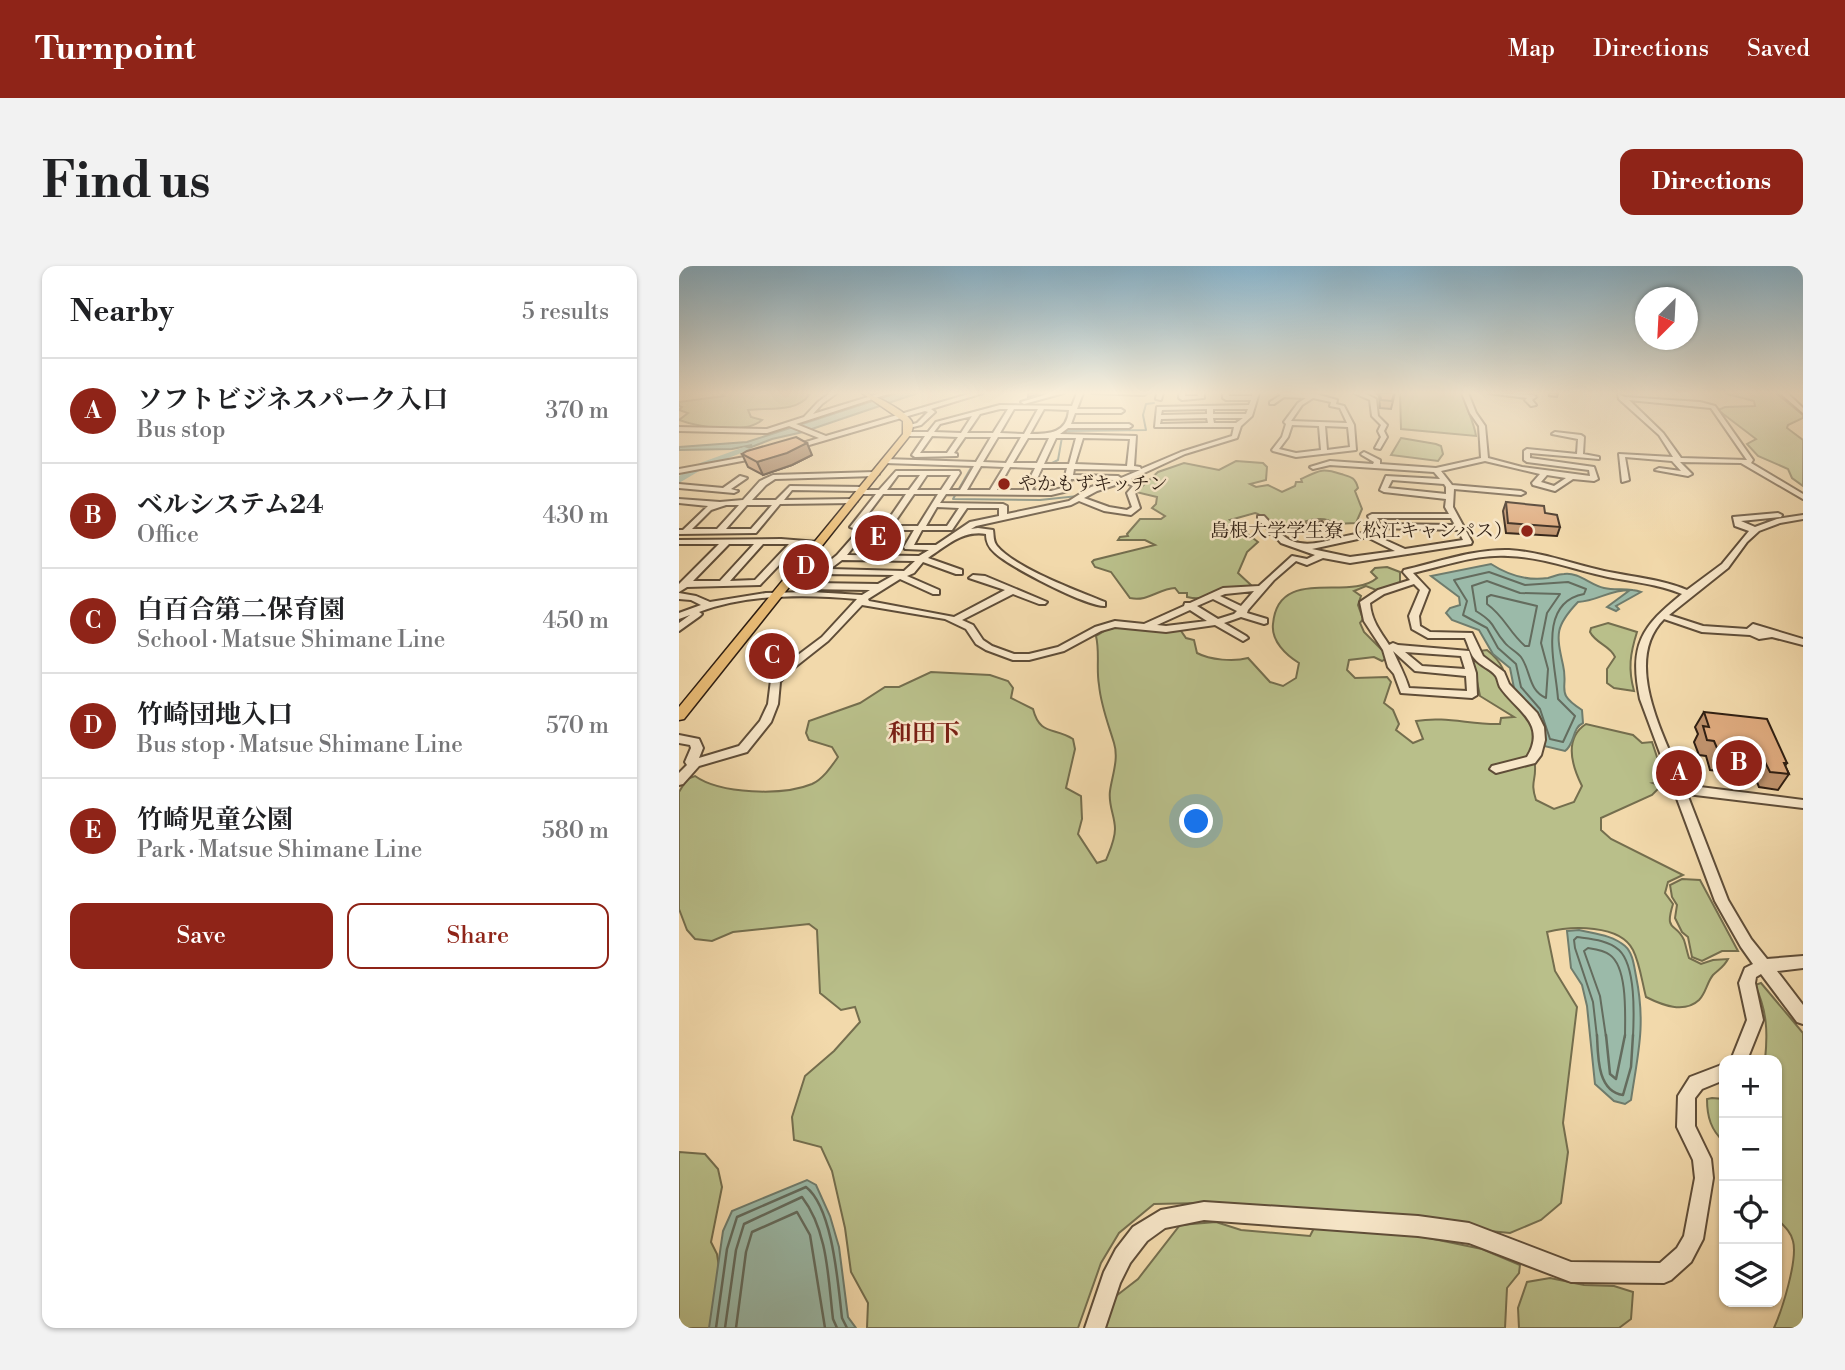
<!DOCTYPE html>
<html lang="en">
<head>
<meta charset="utf-8">
<style>
	:root { --surface:#fff; --page:#f2f2f2; --text:#202124; --muted:#757577; --line:#e0e0e0; --accent:#8f2418 }
	body { margin:0; font-family:"Libre Bodoni","Noto Serif JP",serif; background:var(--page); color:var(--text) }
	.controls { position:absolute; right:21px; bottom:21px; display:grid; overflow:hidden; border-radius:14px; box-shadow:0 2px 5px #0004 }
	.controls button { width:63px; height:63px; display:grid; place-items:center; padding:0; border:0; border-bottom:2px solid var(--line); background:var(--surface); color:var(--text); font:35px sans-serif }
	.compass { position:absolute; left:956px; top:21px; width:63px; height:63px; border-radius:50%; background:var(--surface); box-shadow:0 2px 5px #0004; rotate:204deg }
	.you { position:absolute; left:518px; top:556px; width:24px; height:24px; margin:-18px; border:5px solid #fff; border-radius:50%; background:#1a73e8; box-shadow:0 0 0 10px #1a73e833 }
	.badge { display:grid; place-items:center; width:46px; height:46px; border-radius:50%; background:var(--accent); color:#fff; font-size:23px; font-weight:700 }
	.pin { position:absolute; translate:-50% -50%; border:4px solid #fff; box-shadow:0 2px 7px #0006 }
	.list { margin:0; padding:0; list-style:none }
	h2 { display:flex; justify-content:space-between; align-items:center; height:91px; margin:0; padding:0 28px; font-size:30px }
	h2 small { font-size:23px; font-weight:400; color:var(--muted) }
	.list li { display:grid; grid-template-columns:46px 1fr auto; gap:21px; align-items:center; box-sizing:border-box; height:105px; padding:0 28px; border-top:2px solid var(--line) }
	.list b { display:block; font-size:26px; white-space:nowrap }
	.list p { margin:0; font-size:23px; white-space:nowrap; color:var(--muted) }
	.list em { font-size:23px; font-style:normal; color:var(--muted) }
	.actions { display:flex; gap:14px; padding:21px 28px }
	.actions a { flex:1; padding:16px 0; border:2px solid var(--accent); border-radius:14px; text-align:center; font-size:24px; color:var(--accent) }
	.actions .main { background:var(--accent); color:#fff }
	.icon { flex:none; width:38px; height:38px; fill:none; stroke:currentColor; stroke-width:2; stroke-linecap:round; stroke-linejoin:round }
	.map { position:relative; flex:none; width:1124px; height:1062px; overflow:hidden; border-radius:14px }
	header { display:flex; align-items:center; gap:42px; box-sizing:border-box; height:98px; padding:0 35px; background:var(--accent); color:#fff }
	header strong { font-size:33px }
	nav { display:flex; gap:38px; margin-inline-start:auto; font-size:24px }
	.intro { display:flex; align-items:center; justify-content:space-between; box-sizing:border-box; height:168px; padding:0 42px }
	h1 { margin:0; font-size:49px }
	.button { padding:18px 32px; border-radius:14px; background:var(--accent); color:#fff; font-size:24px; font-weight:700 }
	main { display:flex; gap:42px; padding:0 42px }
	aside { flex:1; background:var(--surface); border-radius:14px; box-shadow:0 2px 5px #0004 }
	.map>svg:first-child { display:block }
	.green { fill:#b9bf8a; stroke:#746e4e; stroke-width:2 }
	.water { fill:#9bbaa9; stroke:#6f7c6d; stroke-width:2 }
	.lines { fill:none; stroke-linecap:round; stroke-linejoin:round }
	.shore-far1 { stroke:#646c5e; stroke-width:2 }
	.shore { stroke:#646c5e; stroke-width:2.5 }
	.stream { stroke:#6f7c6d; stroke-width:2 }
	.river { fill:#9bbaa9; fill-rule:evenodd }
	.minor-casing { stroke:#5f4d38; stroke-width:4 }
	.major-casing { stroke:#2e1e12; stroke-width:3 }
	.minor { fill:#f7e6c8; fill-rule:evenodd }
	.major { fill:#e9bc76; fill-rule:evenodd }
	.wall { fill:#bf926c; stroke:#2e1e12; stroke-width:2 }
	.shaded-wall { fill:#9b7758; stroke:#2e1e12; stroke-width:2 }
	.building { fill:#deaa7e; stroke:#2e1e12; stroke-width:2 }
	.poi-dot { fill:#8f2418; stroke:#f7e6c8; stroke-width:2.5 }
	.labels { text-anchor:middle; dominant-baseline:central; stroke-width:5; stroke-linejoin:round; paint-order:stroke }
	.far-poi-label { font-size:19px; fill:#2e1e12; stroke:#f7e6c8; text-anchor:start }
	.neighbourhood-label { font-size:24px; font-weight:bold; fill:#7a1f14; stroke:#f7e6c8 }
</style>
</head>
<body>
<header>
<strong>Turnpoint</strong>
<nav><a>Map</a><a>Directions</a><a>Saved</a></nav>
</header>
<div class="intro"><h1>Find us</h1><a class="button">Directions</a></div>
<main>
<aside>
<h2>Nearby<small>5 results</small></h2>
<ul class="list">
<li><span class="badge">A</span><div><b>ソフトビジネスパーク入口</b><p>Bus stop</p></div><em>370 m</em></li>
<li><span class="badge">B</span><div><b>ベルシステム24</b><p>Office</p></div><em>430 m</em></li>
<li><span class="badge">C</span><div><b>白百合第二保育園</b><p>School · Matsue Shimane Line</p></div><em>450 m</em></li>
<li><span class="badge">D</span><div><b>竹崎団地入口</b><p>Bus stop · Matsue Shimane Line</p></div><em>570 m</em></li>
<li><span class="badge">E</span><div><b>竹崎児童公園</b><p>Park · Matsue Shimane Line</p></div><em>580 m</em></li>
</ul>
<div class="actions"><a class="main">Save</a><a>Share</a></div>
</aside>
<div class="map">
<svg width="1124" height="1062" viewBox="0 0 1124 1062">
	<rect width="100%" height="100%" fill="#f2d9ab"/>
	<filter id="stains"><feTurbulence type="fractalNoise" baseFrequency=".00286" numOctaves="4"/><feColorMatrix values="0 0 0 0 .2 0 0 0 0 .09 0 0 0 0 .02 0 0 0 .5 -.17"/></filter>
	<radialGradient id="worn" r=".72"><stop offset=".6" stop-color="#630" stop-opacity="0"/><stop offset="1" stop-color="#630" stop-opacity=".3"/></radialGradient>
	<g class="green">
		<path d="M41 127H129L130 129C118 147 87 141 69 144L72 151 83 154C66 169 19 161 0 154L9 147 0 144 3 141 0 140V136L45 130Z"/>
		<path d="M721 127H783C787 143 795 155 797 170L722 163Z"/>
		<polygon points="1045,127 1097,127 1124,149 1124,152 1109,159 1108,162 1124,174 1124,220 1113,212 1109,203 1079,190 1068,178 1077,173 1039,144 1046,141 1076,140 1075,135"/>
		<polygon points="722,172 757,178 762,180 764,188 759,195 712,189"/>
		<path d="M557 195 584 197 588 201 587 214 571 218 577 221 589 219 603 226 616 220 617 216H623L622 213C641 204 643 202 662 208 672 211 676 211 679 222L676 225 683 243 677 257 655 258C641 245 616 262 600 260 591 259 585 249 576 247L551 254 579 276 568 286 559 307 573 320 563 324 542 323C532 332 520 334 508 331V327H500L496 322C479 323 469 336 451 332L432 306 416 301 413 296 415 294 476 279 466 274H439L441 271 449 270 448 268 461 253H482L486 250 473 242 477 238 478 231 457 226 479 206 505 197 540 204Z"/>
		<polygon points="222,263 209,282 176,281 188,264"/>
		<path d="M708 301 721 306V317L697 324 687 320 675 325 682 330 679 339 684 353 681 357 685 366 707 388 708 392 703 395 695 391 670 394 668 404 676 412 708 411 712 416 705 437 714 444 720 458 717 464 734 477 744 473 737 455C767 450 792 459 821 458L822 452 835 451 801 430 792 386 808 384C823 396 828 407 827 425L854 458C853 473 855 485 856 500 857 515 851 516 857 534L875 543 895 536 903 520C893 500 884 473 907 458L954 469 963 477 973 476 986 515 974 517 982 520 973 529 922 552V564L932 573 1004 609 989 616 986 627 994 638C985 667 997 656 1005 674 1007 680 1008 686 1010 692L1022 698 1034 694 1049 693C1045 701 1040 703 1034 709 1028 716 1027 727 1020 734 1005 748 983 739 967 731 963 716 961 698 954 684 941 658 892 660 868 666L876 705 898 741 884 857 889 886 882 937 862 954 831 967 523 937 475 938 440 967 422 997 399 1062H188L189 1037 172 1006 166 962 153 905 142 881 115 874 113 851 126 810 155 785 181 756 176 741 162 744 141 727 138 664 130 658 54 666 33 675 16 673 8 664 0 643V526L8 513 16 510C41 528 104 530 133 518 144 513 152 501 159 491L153 481 130 474 127 467 130 455 181 437 206 421H220L252 406 311 409 329 415 334 422 332 432 354 443C361 470 375 461 394 473L396 483 387 522 402 530 403 553 399 568 418 597 427 594C431 584 436 574 436 563 436 550 429 539 431 525 433 510 440 493 435 477 429 457 422 440 420 419 417 402 421 387 417 370L427 364 442 360 481 365 497 364 502 365 507 372 515 374 518 387C531 394 555 396 569 392L591 416 604 420 617 412 620 397C607 389 592 375 594 358 599 299 670 336 698 312L692 306 696 302Z"/>
		<path d="M929 357 958 366C951 388 949 403 955 425L935 422 928 417V403L936 391C931 379 917 378 911 366L912 362Z"/>
		<polygon points="1003,613 1021,614 1059,685 1043,685 1023,695 1013,691 1009,671 1003,666 996,652 998,639 993,631 991,619"/>
		<path d="M1082 717 1124 767V1062H1095C1103 1044 1119 994 1114 975 1112 966 1105 960 1098 953V794H1086C1089 766 1088 745 1076 719Z"/>
		<path d="M1033 832 1045 833V876C1032 864 1028 851 1028 833Z"/>
		<polygon points="0,886 26,888 39,903 43,921 32,976 38,988 46,1041 38,1062 0,1062"/>
		<polygon points="537,956 562,964 631,970 635,962 740,970 803,983 841,999 840,1007 828,1022 826,1062 426,1062 437,1030 459,1013 501,959"/>
		<polygon points="871,1012 905,1019 935,1020 954,1026 952,1053 940,1062 840,1062 839,1042 848,1016"/>
	</g>
	<g class="water">
		<polygon points="218,127 239,127 124,166 93,173 47,191 73,179 53,183 0,184 0,181 68,176"/>
		<path d="M812 298C829 309 849 315 869 312 874 311 879 308 885 308 900 306 911 319 925 322 938 325 949 321 962 326L937 340 940 343 937 345 928 341 951 324C929 324 919 335 899 336 876 360 877 368 884 399 890 424 875 426 903 444L904 457C893 462 896 478 886 485L865 480 855 447 835 422 831 402 814 388 800 364 773 354 767 347 771 342 781 339 780 331 752 310Z"/>
		<path d="M900 664C917 668 933 669 946 680 954 687 955 700 957 710 967 759 959 787 952 834L946 838 935 835 916 818 908 740 903 719 892 702 888 665Z"/>
		<polygon points="128,914 137,919 151,950 160,981 169,1051 177,1062 30,1062 44,965 53,945"/>
	</g>
	<g class="lines">
		<g class="shore-far1">
			<path d="M810 306 846 319 889 316 907 323 905 328C857 337 877 400 879 433L896 450 884 476 871 473 861 443 842 421 837 398 819 382 808 362 784 349 788 335 775 314Z"/>
			<path d="M808 315 841 327 881 328 868 347 862 377 869 403 867 432C849 424 852 405 842 391 838 386 830 382 826 377 812 361 818 358 797 345L793 320Z"/>
			<path d="M812 329 858 340 850 380H846C829 365 826 351 808 338V331Z"/>
			<path d="M918 771 914 736 896 682 895 674 898 671C912 673 929 674 940 684 957 700 955 749 954 771"/>
			<path d="M927 771 921 730 905 685 909 682C916 683 925 684 931 689 949 702 946 751 946 771"/>
		</g>
		<g class="shore">
			<path d="M918 769C919 790 918 825 944 829L952 801 954 769"/>
			<polyline points="927,769 931,808 937,813 946,769"/>
			<path d="M37 1062 48 983 58 951 127 921C154 942 159 1019 163 1052L168 1062"/>
			<path d="M46 1062 57 984 65 958 123 931C149 965 149 1012 154 1053L158 1062"/>
			<polyline points="57,1062 67,986 73,966 118,946 131,969 146,1062"/>
		</g>
		<g class="stream">
			<polyline points="255,195 296,196"/>
			<polyline points="301,196 373,197 379,194 383,171 388,165 467,164 464,149 467,138 475,137"/>
			<polyline points="293,200 274,233 361,234 399,230"/>
		</g>
		<polygon class="river" points="65,181 72,183 27,201 0,217 0,210 21,197"/>
		<g class="minor-casing">
			<g id="minor">
				<polygon points="151,127 158,127 143,138 134,148 202,127 212,127 117,158 147,170 293,127 304,127 252,143 256,146 242,159 230,162 227,160 238,157 249,146 246,145 113,184 111,183 111,181 140,172 110,160 88,167 0,165 0,161 88,163 125,151 139,136"/>
				<polygon points="373,127 385,127 345,138 342,136"/>
				<path d="M398 127H404L398 143H442L445 145 442 147H396L392 158H450L453 160 450 162H389L381 168 457 170 455 200 461 201 462 203 502 186 553 170 555 161H476L478 141 570 139 572 134H547L544 132V127H550V130H573L574 127H580L573 150 562 160 558 172 506 188 452 213 462 219 456 227 461 242 452 249 425 245 400 235 392 239 297 260 292 263 299 262 314 264C315 270 314 275 318 280 336 302 399 325 426 336V340C408 341 331 301 316 287 310 282 307 276 307 268 284 264 267 280 249 292L283 304V308H277L244 296 235 307 228 310 260 324V328H254L221 313 189 333 190 335 275 351 326 324 290 312 294 309 306 310 368 336 366 338H360L334 328 283 354 294 359 304 374 313 380 335 388H350L379 381 416 361 436 355 465 358 505 340 506 337H511L544 322 580 320 613 290 628 293 636 289 602 277 594 268H589L590 264 579 254V250H585L597 263 643 256V260L601 267C626 291 659 267 688 267V271L633 283 671 291 716 285 690 272 689 270 693 268 726 283 784 274 779 264 697 262 693 260 689 250 693 248H770L766 241 767 233 705 226 701 224 707 210 761 213 755 206 651 199 634 203 631 201 651 195 694 198 695 196 683 189 682 188 685 186 701 194V198L757 202 802 192 800 160 791 147 783 127H789L797 147 806 160 809 192 843 201 911 210 910 204 848 196 845 194V185L848 183 898 188 899 173 873 168 876 166 902 169 905 171 904 188 920 191V193L851 187V192L915 201 919 213 915 215 894 213 876 225 854 219 853 217 861 208 806 195 762 205 773 219 842 225 846 227 842 229 775 223 774 241 793 276 792 278 671 297 644 292 628 299 617 295 595 314 569 344 568 347 588 353V357L585 358 562 351 545 357 567 370 569 372 564 375 536 359 487 366 436 361 422 365 385 385 350 394H334L307 384 297 378 287 363 266 353 183 339 149 375 111 405 101 416 99 438 92 456 68 486 20 500 4 518 0 519V507L8 499 6 496 12 482 11 479 0 477V469L20 473 24 482 20 492 60 480 81 455 89 438 92 414 103 401 143 371 178 333C127 328 68 328 20 346L23 348 21 350 0 365V357L11 349 0 353V347L22 339 12 334 0 333V327L17 330 31 336 87 327 132 326 183 329 191 324 124 323 120 320 158 289 180 264 171 261 197 228H182L179 225 113 224 105 234 174 233 178 235 174 237 101 238 77 267 0 268V264H4L29 240 0 237V233L41 236 64 234 81 215 94 209 196 206 200 208 196 210 96 213 87 219 73 234H97L111 220 184 221 187 224H200L217 205H280L281 207 270 224H281L295 200 206 197 203 195 206 193 297 196 312 171H286L275 187 278 188V190L236 191 233 189 246 170H228L225 168 228 166H249L257 156 321 139 393 140ZM321 143H329L314 167H288L301 148ZM335 143H359L345 168 321 167ZM365 143 390 144C388 167 371 168 351 168ZM528 143V148L482 149 483 144ZM534 143H569L567 148H534ZM293 150 282 167 255 166 261 158ZM528 152 529 157 481 158 482 153ZM534 152H564L557 157H535ZM253 170 279 171 268 187H241ZM319 171H342L327 197 304 196ZM349 172H370L358 197H334ZM377 172H397L390 198H365ZM404 172 451 173 448 200 396 198ZM302 200 325 201 311 224H288ZM331 201 356 202 345 224H318ZM363 202H388L383 222 372 225 353 224ZM395 203 459 204H461L442 212 439 210 394 209ZM219 209H241L230 224H208ZM248 209H272L262 224H238ZM868 209 887 212 875 220 862 216ZM392 213 435 214 412 221 390 235 328 248V240L324 238 261 237 267 228 372 229 389 225ZM713 214 765 218 767 221V228L709 222ZM445 216 454 220 448 227 453 241 448 244 430 241 405 232 418 225ZM204 228H227L205 260H180ZM235 228H259L239 260H213ZM47 239H60L38 263H13L32 244ZM68 239H93L72 263H47ZM258 241 280 242 268 260H247ZM288 242H320V250L291 256 257 279H235L243 264H273ZM698 252H772L776 259 700 258ZM188 264H235L225 281 226 283 250 284 240 290 168 289ZM163 294 236 295 225 305 151 303ZM145 308 215 309 199 318 133 317ZM575 325 562 340 541 330 546 328ZM534 333 558 345 555 348 539 353 518 340ZM511 344 528 355 487 360 478 359Z"/>
				<polygon points="413,127 468,127 465,129"/>
				<polygon points="478,127 484,127 482,134 477,133"/>
				<polygon points="500,127 506,127 506,130 519,130 519,127 525,127 525,132 503,134 500,132"/>
				<path d="M600 127 637 128 658 134 657 138 665 140 675 159 677 184 617 191 594 185 593 184 603 171 607 158 605 156 619 137 627 132 605 131 595 138H591V136L602 129ZM634 132 652 136 651 140 661 142 668 157 612 155 623 139ZM613 159 640 160 642 184 617 187 600 183 609 171ZM646 160 669 161 671 181 648 184Z"/>
				<polygon points="675,127 685,127 697,133 699,150 708,159 705,165 708,171 701,183 696,182 702,171 699,165 702,159 693,150 691,134"/>
				<polygon points="809,127 854,129 857,131 853,134 857,139 852,140 846,134 848,132"/>
				<polygon points="1101,127 1108,127 1124,142 1124,147"/>
				<path d="M939 128 946 131 1021 136 1036 140 1074 194 1072 197 1124 228V233L1062 197 1001 196 1013 208 1009 210 976 204 980 202 1002 205 993 195 946 191 950 214 943 216 940 188 994 191 980 169 940 133ZM950 134 1032 142 1068 194 1002 192 984 167Z"/>
				<polygon points="82,188 84,189 84,191 0,207 0,203"/>
				<polygon points="61,210 68,212 52,223 59,225 55,227 0,222 0,218 44,222"/>
				<path d="M1099 247 1103 249 1102 251 1062 255 1076 261 1098 253 1124 249V253L1101 257 1080 265 1068 276 1049 302 990 349 1024 360 1068 363 1074 358 1124 373V379L1093 371 1080 373 1071 369 1023 366 985 353C942 396 987 473 1005 519L1124 534V542L1008 528 1049 634 1072 673 1088 693 1124 690V702L1098 705 1124 739V758L1118 756 1082 708 1077 711 1076 717 1084 754 1068 794H1052L1068 754 1060 717 1066 702 1074 698 1062 681 1036 635 961 433C950 379 962 361 1003 328 979 318 954 316 929 311 896 304 864 291 829 290 797 288 765 300 734 307L750 324 740 350 741 360 751 366 793 367 804 390 825 406 830 418 858 447 865 461 866 474 862 489 856 497 817 507 811 503 813 500 848 491C869 457 836 444 821 421 819 417 819 413 817 410 812 403 801 400 795 392 791 387 789 378 786 372H749L733 363 730 350 741 324 735 318 705 328 691 337C692 354 701 365 710 379L714 377 719 379 790 385 797 407 798 429 793 432 722 427 715 408 709 401 704 384 685 355 681 336 699 324 731 314 724 306 725 304C759 296 795 283 830 284 863 286 893 298 925 305 953 311 982 313 1008 324L1043 298 1070 265 1056 260 1054 251ZM714 385 736 405 787 410 788 425 730 422C726 409 720 398 714 385ZM726 386 782 390 786 403 743 400Z"/>
				<path d="M102 273 139 276 143 278 139 280 119 279 81 319 8 321 0 326V318L40 278H0V274ZM50 278H75L41 315H14ZM84 278H110L76 314 51 315Z"/>
				<polygon points="1045,798 1045,814 1023,823 1016,832 1016,860 1032,893 1034,912 1024,973 1012,996 992,1014 985,1017 892,1016 790,977 739,970 525,954 486,962 468,975 451,997 441,1017 426,1062 406,1062 425,1006 437,983 454,961 482,944 525,936 739,950 790,957 892,996 981,997 998,982 1005,970 1016,912 1014,894 998,861 999,830 1011,811"/>
			</g>
		</g>
		<g class="major-casing">
			<path id="major" d="M183 127C193 127 229 146 233 156 235 161 233 163 232 168L5 453 0 454V441L224 168V155Z"/>
		</g>
		<use href="#minor" class="minor"/>
		<use href="#major" class="major"/>
	</g>
	<g class="wall">
		<polygon points="695,127 716,127 712,143 701,142 700,129"/>
		<polygon points="870,127 879,127 878,131 870,130"/>
		<polygon points="63,188 133,189 113,199 84,209 69,201"/>
		<polygon points="827,236 866,247 881,261 878,270 827,267 824,245"/>
		<polygon points="1025,446 1108,497 1106,500 1110,508 1099,524 1080,521 1075,509 1031,504 1027,490 1020,489 1015,476 1019,468 1016,461"/>
	</g>
	<g class="shaded-wall">
		<polygon points="349,127 362,127 349,131"/>
		<polygon points="128,177 133,189 113,199 84,209 78,196"/>
	</g>
	<g class="building">
		<polygon points="701,127 715,127 713,135 702,134"/>
		<polygon points="117,171 128,177 108,187 78,196 63,188 68,185"/>
		<polygon points="827,236 865,240 866,247 878,249 881,261 829,257"/>
		<polygon points="1025,446 1088,453 1108,497 1105,497 1110,508 1091,506 1085,494 1041,489 1035,475 1028,474 1024,460 1030,461"/>
	</g>
	<linearGradient id="sky" x2="0" y2="1"><stop stop-color="#89b6cf"/><stop offset="0.46" stop-color="#f9eed9"/><stop offset="1" stop-color="#f9eed9" stop-opacity="0"/></linearGradient>
	<rect width="1124" height="276" fill="url(#sky)"/>
	<g class="poi-dot">
		<circle cx="325" cy="218" r="7"/>
		<circle cx="848" cy="265" r="7"/>
	</g>
	<g class="labels">
		<g class="far-poi-label">
			<text x="339" y="218">やかもずキッチン</text>
			<text x="834" y="265" text-anchor="end">島根大学学生寮（松江キャンパス）</text>
		</g>
		<g class="neighbourhood-label">
			<text x="245" y="468">和田下</text>
		</g>
	</g>
	<rect width="100%" height="100%" filter="url(#stains)"/>
	<rect width="100%" height="100%" fill="url(#worn)"/>
</svg>
<div class="controls">
<button>+</button>
<button>−</button>
<button><svg class="icon" aria-label="locate" viewBox="0 0 24 24"><circle cx="12" cy="12" r="6"/><path d="M12 2v4M12 18v4M2 12h4M18 12h4"/></svg></button>
<button><svg class="icon" aria-label="layers" viewBox="0 0 24 24"><path d="M12 4l9 5-9 5-9-5zM3 14l9 5 9-5"/></svg></button>
</div>
<svg class="compass" viewBox="-18 -18 36 36"><path d="M0-13l5 13h-10z" fill="#e53935"/><path d="M0 13l5-13h-10z" fill="#757577"/></svg>
<div class="you"></div>
<div class="pin badge" style="left:1000px;top:507px">A</div>
<div class="pin badge" style="left:1060px;top:497px">B</div>
<div class="pin badge" style="left:93px;top:390px">C</div>
<div class="pin badge" style="left:127px;top:301px">D</div>
<div class="pin badge" style="left:199px;top:272px">E</div>
</div>
</main>
</body>
</html>
